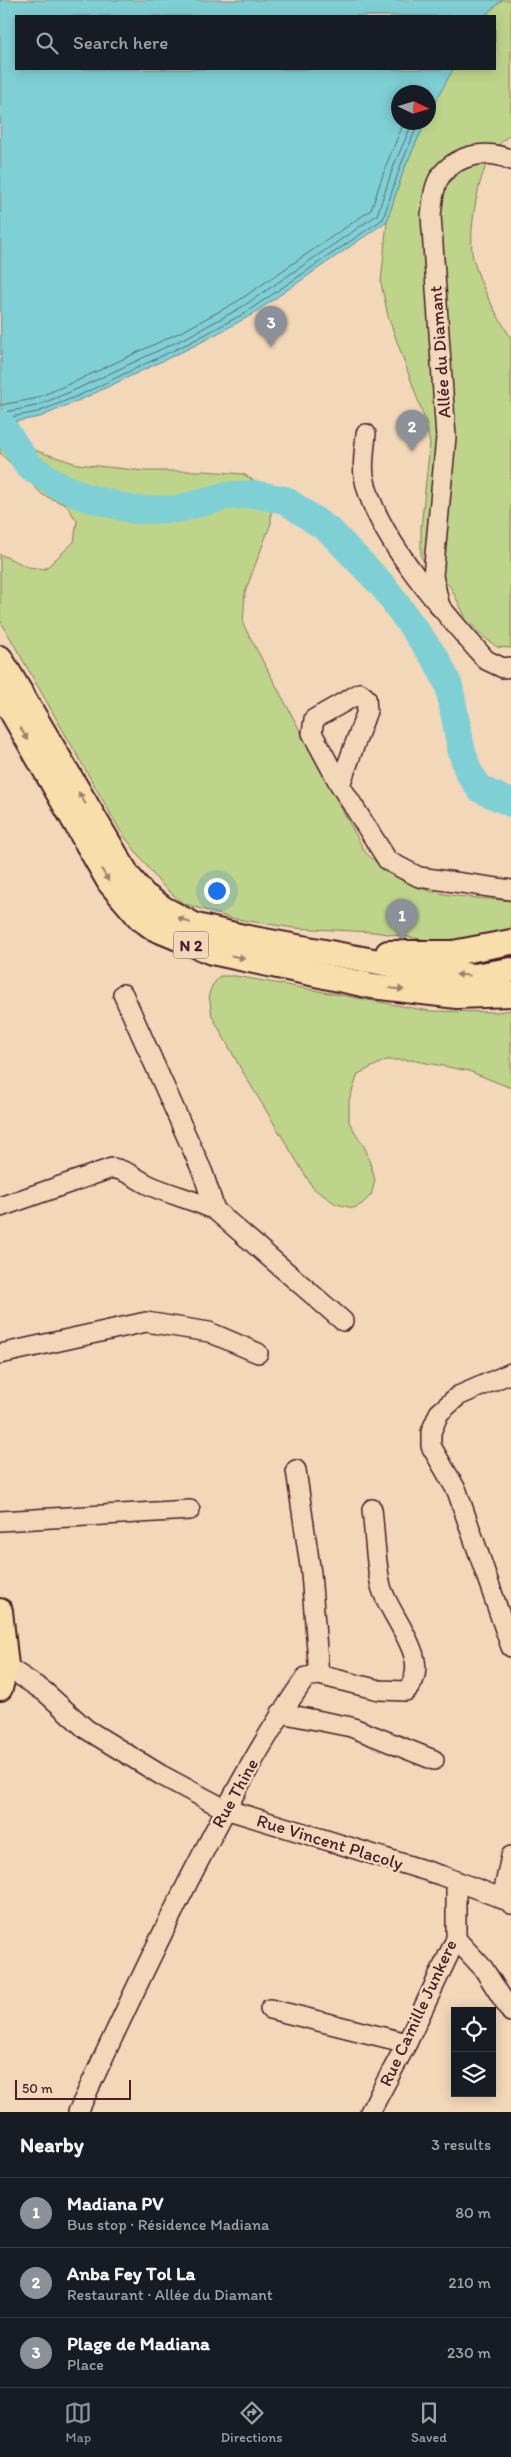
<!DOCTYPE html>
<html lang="en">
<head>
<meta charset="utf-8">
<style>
	:root { --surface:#171b24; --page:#242831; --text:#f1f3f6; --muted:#9ea1a6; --line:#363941; --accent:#8c9099 }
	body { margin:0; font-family:Itim,sans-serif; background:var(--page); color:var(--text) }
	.controls { position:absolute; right:15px; bottom:15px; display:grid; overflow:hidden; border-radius:0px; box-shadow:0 2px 12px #0003 }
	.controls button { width:45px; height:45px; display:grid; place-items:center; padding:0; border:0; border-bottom:1px solid var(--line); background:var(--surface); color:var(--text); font:25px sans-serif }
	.compass { position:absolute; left:391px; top:85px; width:45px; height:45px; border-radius:50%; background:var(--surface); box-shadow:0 2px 12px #0003; rotate:94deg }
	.scale { position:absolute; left:15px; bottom:12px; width:116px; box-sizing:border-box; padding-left:5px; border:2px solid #4a1f2b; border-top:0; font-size:14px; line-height:18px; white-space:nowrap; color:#4a1f2b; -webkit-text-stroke:4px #f2d7b9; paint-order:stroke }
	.you { position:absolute; left:216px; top:890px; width:18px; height:18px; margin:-12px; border:4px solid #fff; border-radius:50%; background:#1a73e8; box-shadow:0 0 0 8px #1a73e833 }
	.badge { display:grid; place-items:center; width:32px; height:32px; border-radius:50%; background:var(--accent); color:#fff; font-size:16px; font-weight:700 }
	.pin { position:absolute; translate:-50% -41px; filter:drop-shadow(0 1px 2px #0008) }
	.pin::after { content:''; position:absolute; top:26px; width:18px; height:15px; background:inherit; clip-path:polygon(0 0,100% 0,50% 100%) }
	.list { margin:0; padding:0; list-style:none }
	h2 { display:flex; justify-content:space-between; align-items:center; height:65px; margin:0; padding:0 20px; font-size:21px }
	h2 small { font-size:16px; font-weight:400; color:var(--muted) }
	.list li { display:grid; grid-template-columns:32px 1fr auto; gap:15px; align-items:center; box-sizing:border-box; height:70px; padding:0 20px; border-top:1px solid var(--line) }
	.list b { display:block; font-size:19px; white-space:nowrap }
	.list p { margin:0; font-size:16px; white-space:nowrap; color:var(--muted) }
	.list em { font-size:16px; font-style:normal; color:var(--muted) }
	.icon { flex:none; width:28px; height:28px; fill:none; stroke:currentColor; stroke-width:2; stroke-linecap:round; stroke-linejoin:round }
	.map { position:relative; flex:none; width:511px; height:2112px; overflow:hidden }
	.search { position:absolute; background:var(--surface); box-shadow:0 2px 12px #0003; left:15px; right:15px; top:15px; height:55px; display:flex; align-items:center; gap:12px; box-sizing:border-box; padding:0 18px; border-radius:0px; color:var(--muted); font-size:19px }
	.sheet { height:275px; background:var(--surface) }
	nav { display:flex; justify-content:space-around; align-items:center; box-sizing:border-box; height:70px; border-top:1px solid var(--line); background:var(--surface); font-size:14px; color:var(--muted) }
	nav a { display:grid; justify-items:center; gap:2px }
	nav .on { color:var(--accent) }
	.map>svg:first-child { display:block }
	.green { fill:#bed48a; stroke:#847a5a }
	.water { fill:#7fd0d5; stroke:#6a8991 }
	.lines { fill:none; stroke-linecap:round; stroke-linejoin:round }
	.shore { stroke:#5f666f; stroke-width:1 }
	.river { stroke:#7fd0d5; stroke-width:28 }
	.minor-casing { stroke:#4a1f2b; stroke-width:22 }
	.major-casing { stroke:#4a1f2b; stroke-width:28 }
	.minor { stroke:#f2d7b9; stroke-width:19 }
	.major { stroke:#f8deab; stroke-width:24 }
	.oneway { fill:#a17e6b }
	.labels { text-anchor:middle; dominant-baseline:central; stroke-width:5; stroke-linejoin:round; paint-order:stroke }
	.shield { fill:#f2d7b9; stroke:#7c5656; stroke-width:1 }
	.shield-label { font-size:16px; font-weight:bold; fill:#4a1f2b }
	.street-label { font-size:18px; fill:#4a1f2b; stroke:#f2d7b9 }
</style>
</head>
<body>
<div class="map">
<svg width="511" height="2112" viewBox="0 0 511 2112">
	<rect width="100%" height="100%" fill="#f2d7b9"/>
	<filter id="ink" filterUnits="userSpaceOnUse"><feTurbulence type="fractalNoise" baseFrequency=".02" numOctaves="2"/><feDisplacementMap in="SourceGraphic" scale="10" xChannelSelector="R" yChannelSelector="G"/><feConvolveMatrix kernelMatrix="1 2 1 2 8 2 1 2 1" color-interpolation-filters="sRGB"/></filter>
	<g filter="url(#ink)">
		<g class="green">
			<path d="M502 0H511V134C500 142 493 152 487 164 477 182 468 237 473 258 481 288 495 312 511 338V648L497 647 481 635 466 618 450 586 427 568 421 556V528L430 444 425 420 388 316 381 283 387 221 404 169 425 123 428 122C429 103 443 85 453 69H495V16H484Z"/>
			<path d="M0 424 28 448 77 464 145 471H204L243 474 258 483 271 502V523L245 592 243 624 365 852C411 898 450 895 511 901V932L492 939 442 942 374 932 294 928 230 918 182 903 159 882 121 832 0 620V554L28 567 45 569 74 542 77 521 66 505 43 495 0 453Z"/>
			<polygon points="220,976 236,976 429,1011 497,1012 511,1010 511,1088 469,1071 411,1060 386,1060 358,1074 349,1100 349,1122 366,1150 375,1180 371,1195 362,1204 354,1208 336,1204 313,1188 241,1069 212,1016 209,994 212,986"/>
		</g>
		<polygon class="water" points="0,0 502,0 484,16 16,16 16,69 453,69 429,114 428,92 398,92 398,122 425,123 404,169 387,221 248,317 194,346 82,399 40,417 1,424"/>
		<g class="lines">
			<g class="shore">
				<polyline points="0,405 34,399 74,382 185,330 238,301 371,210 387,163 404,122"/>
				<polyline points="0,413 36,406 77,389 189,336 242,307 377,215 394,165 413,122"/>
				<polyline points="0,419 38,412 80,395 191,342 245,313 383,219 400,167 419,122"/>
			</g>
			<polyline class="river" points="1,424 28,465 54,483 85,497 134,510 177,509 228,496 253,494 285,500 330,531 384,587 437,661 449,686 461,748 468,771 480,789 511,803"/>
			<g class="minor-casing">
				<g id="minor">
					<path d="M366 434C365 447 362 463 364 476 374 536 446 614 486 660L503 668 511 667"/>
					<path d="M440 607 433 576 446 437 431 215C433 202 433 185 442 174 459 154 489 149 511 160"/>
					<polyline points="340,785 367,711 366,698 360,693 314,719 312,733 340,785 388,861 419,877 511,890"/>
					<polyline points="123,994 203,1173 215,1210"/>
					<path d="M0 1207 112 1168C128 1170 137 1180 151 1186 172 1195 194 1200 215 1210L343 1321"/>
					<polyline points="0,1354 146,1322 209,1332 258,1353"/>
					<polyline points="511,1373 458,1396 439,1413 431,1432 431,1446 457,1491 511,1647"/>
					<polyline points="0,1521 190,1510"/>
					<polyline points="6,1666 45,1692 86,1729 161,1775 225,1809 440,1875 509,1901 511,1904"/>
					<path d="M319 1675 379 1690 406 1691C436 1662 388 1616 381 1586 375 1561 375 1534 372 1509"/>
					<polyline points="281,1713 351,1727 434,1760"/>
					<polyline points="502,1899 511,1856"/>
					<polyline points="456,1939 483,1968 511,2012"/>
					<polyline points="270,2009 407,2043"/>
					<path d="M78 2112C114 2034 150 1957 189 1880 225 1810 261 1741 306 1677L319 1675 311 1573 296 1470"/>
					<polyline points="370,2112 407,2043 456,1939 456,1881"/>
				</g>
			</g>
			<g class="major-casing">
				<g id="major">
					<polyline points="0,658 128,876 144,895 164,909 196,926 243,937 433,972 474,976 511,970"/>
					<polyline points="0,691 110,883 140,918 154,928 212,952 372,986 457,996 511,994"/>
					<polyline points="388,953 453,953 511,942"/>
					<polyline points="0,1611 6,1666 0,1688"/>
				</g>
			</g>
			<use href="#minor" class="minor"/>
			<use href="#major" class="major"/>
		</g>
		<defs><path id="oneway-solid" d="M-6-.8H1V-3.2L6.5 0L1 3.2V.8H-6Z" transform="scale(1.25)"/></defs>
		<g class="oneway">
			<use href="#oneway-solid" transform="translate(24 734) rotate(60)"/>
			<use href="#oneway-solid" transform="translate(82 798) rotate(-120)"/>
			<use href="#oneway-solid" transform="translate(105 875) rotate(59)"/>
			<use href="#oneway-solid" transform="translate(184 920) rotate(-156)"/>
			<use href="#oneway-solid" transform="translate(238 957) rotate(12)"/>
			<use href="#oneway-solid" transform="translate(463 975) rotate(-176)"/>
			<use href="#oneway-solid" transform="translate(397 989) rotate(7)"/>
		</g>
	</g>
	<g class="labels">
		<rect class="shield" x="173.5" y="931.5" width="35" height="27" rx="4"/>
		<g class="shield-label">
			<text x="191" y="945">N 2</text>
		</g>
		<g class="street-label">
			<text transform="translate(440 352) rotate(-94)">Allée du Diamant</text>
			<text transform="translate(235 1793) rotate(-61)">Rue Thine</text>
			<text transform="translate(330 1842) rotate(17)">Rue Vincent Placoly</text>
			<text transform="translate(418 2013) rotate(-65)">Rue Camille Junkere</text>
		</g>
	</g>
</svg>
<div class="controls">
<button><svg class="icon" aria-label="locate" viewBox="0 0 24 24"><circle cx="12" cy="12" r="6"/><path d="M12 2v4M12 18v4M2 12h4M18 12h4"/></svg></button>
<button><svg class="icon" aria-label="layers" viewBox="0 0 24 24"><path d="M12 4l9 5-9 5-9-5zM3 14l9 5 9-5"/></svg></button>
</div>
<svg class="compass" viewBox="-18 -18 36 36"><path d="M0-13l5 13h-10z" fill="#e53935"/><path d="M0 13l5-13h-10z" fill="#9ea1a6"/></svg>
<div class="scale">50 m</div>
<div class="you"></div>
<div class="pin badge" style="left:402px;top:940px">1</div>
<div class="pin badge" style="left:412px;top:451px">2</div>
<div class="pin badge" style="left:271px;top:347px">3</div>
<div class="search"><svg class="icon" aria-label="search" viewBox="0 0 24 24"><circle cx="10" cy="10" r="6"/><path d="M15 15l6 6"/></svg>Search here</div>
</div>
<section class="sheet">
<h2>Nearby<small>3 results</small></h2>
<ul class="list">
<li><span class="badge">1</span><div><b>Madiana PV</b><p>Bus stop · Résidence Madiana</p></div><em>80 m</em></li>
<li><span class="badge">2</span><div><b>Anba Fey Tol La</b><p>Restaurant · Allée du Diamant</p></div><em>210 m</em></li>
<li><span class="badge">3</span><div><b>Plage de Madiana</b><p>Place</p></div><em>230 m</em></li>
</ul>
</section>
<nav>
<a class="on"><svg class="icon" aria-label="map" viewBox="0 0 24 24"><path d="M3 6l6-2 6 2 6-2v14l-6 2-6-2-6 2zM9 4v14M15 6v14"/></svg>Map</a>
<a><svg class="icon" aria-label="directions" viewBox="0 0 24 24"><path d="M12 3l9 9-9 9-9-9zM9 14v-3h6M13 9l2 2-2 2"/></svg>Directions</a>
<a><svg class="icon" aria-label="saved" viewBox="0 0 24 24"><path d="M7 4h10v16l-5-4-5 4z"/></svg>Saved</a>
</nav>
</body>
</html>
